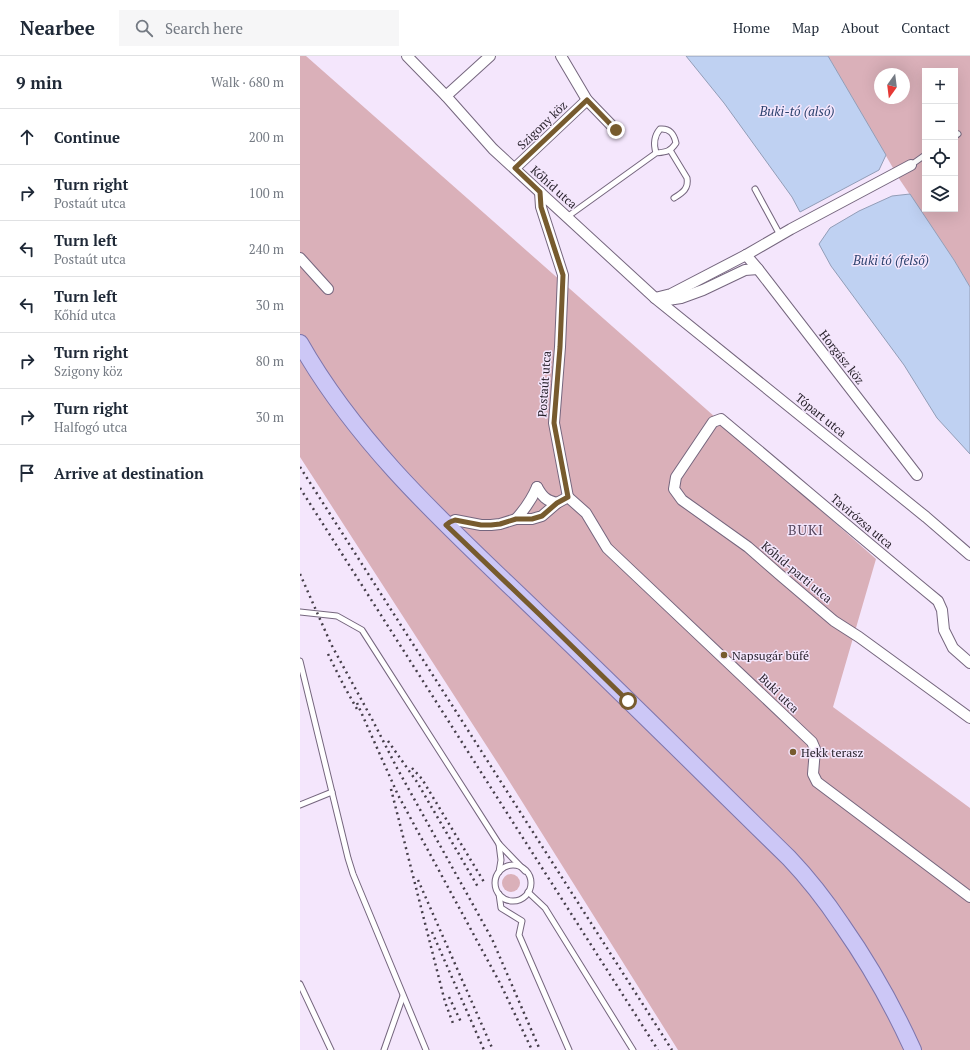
<!DOCTYPE html>
<html lang="en">
<head>
<meta charset="utf-8">
<style>
	:root { --surface:#fff; --page:#f6f6f7; --text:#1f2937; --muted:#747a83; --line:#e0e1e3 }
	body { margin:0; font-family:"PT Serif",serif; background:var(--page); color:var(--text) }
	.controls { position:absolute; right:12px; top:12px; display:grid; overflow:hidden; border-radius:0px; box-shadow:0 4px 16px #0002 }
	.controls button { width:36px; height:36px; display:grid; place-items:center; padding:0; border:0; border-bottom:1px solid var(--line); background:var(--surface); color:var(--text); font:20px sans-serif }
	.compass { position:absolute; left:574px; top:12px; width:36px; height:36px; border-radius:50%; background:var(--surface); box-shadow:0 4px 16px #0002; rotate:194deg }
	.stop { position:absolute; width:12px; height:12px; margin:-9px; border:3px solid #775b2e; border-radius:50%; background:#fff }
	.stop.end { background:#775b2e; border-color:#fff; box-shadow:0 1px 4px #0008 }
	.list { margin:0; padding:0; list-style:none }
	h2 { display:flex; justify-content:space-between; align-items:center; height:52px; margin:0; padding:0 16px; font-size:17px }
	h2 small { font-size:13px; font-weight:400; color:var(--muted) }
	.list li { display:grid; grid-template-columns:26px 1fr auto; gap:12px; align-items:center; box-sizing:border-box; height:56px; padding:0 16px; border-top:1px solid var(--line) }
	.list b { display:block; font-size:15px; white-space:nowrap }
	.list p { margin:0; font-size:13px; white-space:nowrap; color:var(--muted) }
	.list em { font-size:13px; font-style:normal; color:var(--muted) }
	.icon { flex:none; width:22px; height:22px; fill:none; stroke:currentColor; stroke-width:2; stroke-linecap:round; stroke-linejoin:round }
	.map { position:relative; flex:none; width:670px; height:994px; overflow:hidden }
	header { display:flex; align-items:center; gap:24px; box-sizing:border-box; height:56px; padding:0 20px; background:var(--surface); border-bottom:1px solid var(--line) }
	header strong { font-size:19px }
	nav { display:flex; gap:22px; margin-inline-start:auto; font-size:14px }
	.search { width:280px; height:36px; background:var(--page); display:flex; align-items:center; gap:10px; box-sizing:border-box; padding:0 14px; border-radius:0px; color:var(--muted); font-size:15px }
	main { display:flex }
	aside { flex:1; background:var(--surface) }
	.map>svg:first-child { display:block }
	.green { fill:#dab0b9; fill-rule:evenodd }
	.water { fill:#bfd1f2; stroke:#929db7 }
	.lines { fill:none; stroke-linecap:round; stroke-linejoin:round }
	.lane-casing { stroke:#75667e; stroke-width:7 }
	.street-casing { stroke:#75667e; stroke-width:12 }
	.primary-casing { stroke:#7d75ac; stroke-width:18 }
	.lane { stroke:#fff; stroke-width:5 }
	.street { stroke:#fff; stroke-width:10 }
	.primary { stroke:#ccc7f6; stroke-width:16 }
	.rail { stroke:#453e49; stroke-width:2.5; stroke-dasharray:2 4; stroke-linecap:butt }
	.route { stroke:#775b2e; stroke-width:5 }
	.poi-dot { fill:#775b2e; stroke:#f4e6fc; stroke-width:1.5 }
	.labels { text-anchor:middle; dominant-baseline:central; stroke-width:3; stroke-linejoin:round; paint-order:stroke }
	.street-label { font-size:12px; fill:#29232d; stroke:#f4e6fc }
	.poi-label { font-size:12px; fill:#29232d; stroke:#f4e6fc; text-anchor:start }
	.water-label { font-size:13px; font-style:italic; fill:#2d436f; stroke:#f4e6fc }
	.quarter-label { font-size:14px; letter-spacing:1px; fill:#57485f; stroke:#f4e6fc }
</style>
</head>
<body>
<header>
<strong>Nearbee</strong>
<div class="search"><svg class="icon" aria-label="search" viewBox="0 0 24 24"><circle cx="10" cy="10" r="6"/><path d="M15 15l6 6"/></svg>Search here</div>
<nav><a>Home</a><a>Map</a><a>About</a><a>Contact</a></nav>
</header>
<main>
<aside>
<h2>9 min<small>Walk · 680 m</small></h2>
<ul class="list">
<li><svg class="icon" aria-label="ahead" viewBox="0 0 24 24"><path d="M12 20V5M6 11l6-6 6 6"/></svg><div><b>Continue</b></div><em>200 m</em></li>
<li><svg class="icon" aria-label="right" viewBox="0 0 24 24"><path d="M7 20v-9h11M14 6l5 5-5 5"/></svg><div><b>Turn right</b><p>Postaút utca</p></div><em>100 m</em></li>
<li><svg class="icon" aria-label="left" viewBox="0 0 24 24"><path d="M17 20v-9H6M10 6l-5 5 5 5"/></svg><div><b>Turn left</b><p>Postaút utca</p></div><em>240 m</em></li>
<li><svg class="icon" aria-label="left" viewBox="0 0 24 24"><path d="M17 20v-9H6M10 6l-5 5 5 5"/></svg><div><b>Turn left</b><p>Kőhíd utca</p></div><em>30 m</em></li>
<li><svg class="icon" aria-label="right" viewBox="0 0 24 24"><path d="M7 20v-9h11M14 6l5 5-5 5"/></svg><div><b>Turn right</b><p>Szigony köz</p></div><em>80 m</em></li>
<li><svg class="icon" aria-label="right" viewBox="0 0 24 24"><path d="M7 20v-9h11M14 6l5 5-5 5"/></svg><div><b>Turn right</b><p>Halfogó utca</p></div><em>30 m</em></li>
<li><svg class="icon" aria-label="arrive" viewBox="0 0 24 24"><path d="M6 21V4h12l-3 4 3 4H6"/></svg><div><b>Arrive at destination</b></div></li>
</ul>
</aside>
<div class="map">
<svg width="670" height="994" viewBox="0 0 670 994">
	<rect width="100%" height="100%" fill="#f4e6fc"/>
	<g class="green">
		<polygon points="0,0 6,0 576,503 533,651 670,752 670,994 378,994 199,709 0,401"/>
		<path d="M528 0H670V231L654 204 600 124ZM625 15H655V153H625ZM580 18H604V42H580Z"/>
		<circle cx="211" cy="827" r="9"/>
	</g>
	<g class="water">
		<polygon points="386,0 528,0 586,99 579,114 500,156 492,141 424,47"/>
		<polygon points="610,138 654,204 670,231 670,398 637,362 604,309 531,210 519,188 530,172 559,155 592,140"/>
	</g>
	<g class="lines">
		<g class="lane-casing">
			<g id="lane">
				<polyline points="655,80 658,78"/>
				<path d="M370 94 387 122C389 133 382 137 374 142"/>
				<polyline points="611,109 625,99"/>
				<polyline points="455,133 480,179"/>
				<path d="M267 161 356 97C366 96 370 96 376 87 374 78 370 72 360 73 354 80 353 87 356 97"/>
				<polyline points="0,556 37,560 62,574 199,788 225,815"/>
				<polyline points="0,605 48,802 53,818 126,994"/>
				<polyline points="0,749 32,736"/>
				<circle cx="213" cy="827" r="18"/>
				<polyline points="199,816 201,804 199,788"/>
				<polyline points="228,836 245,852 333,994"/>
				<polyline points="199,838 201,852 222,865 219,879 269,994"/>
				<polyline points="0,928 31,994"/>
				<polyline points="84,994 103,940"/>
			</g>
		</g>
		<g class="street-casing">
			<g id="street">
				<polyline points="107,0 146,40 193,93 355,242 626,461 670,499"/>
				<polyline points="261,0 287,44 316,74"/>
				<polyline points="146,40 190,0"/>
				<polyline points="215,112 287,44"/>
				<polyline points="240,136 241,151 263,219 260,291 254,367 268,441"/>
				<polyline points="446,199 458,213 617,419"/>
				<polyline points="0,202 28,233"/>
				<polyline points="355,242 371,238 446,199 491,173 611,109"/>
				<polyline points="364,243 368,244 381,242 403,234 445,214 458,213"/>
				<path d="M237 431C242 440 246 445 257 447"/>
				<polyline points="268,441 286,457 307,492 512,686 515,693 513,718 517,726 670,841"/>
				<path d="M216 463C225 453 232 443 237 431"/>
				<polyline points="146,469 155,464 181,469 191,469 200,468 216,463 232,463 242,460 257,447 268,441"/>
				<path d="M670 607 653 592 644 574 642 554 638 545C565 485 494 424 421 363L413 366 376 421 374 433 382 444 448 491 480 519 534 565 559 581 670 662"/>
			</g>
		</g>
		<g class="primary-casing">
			<path id="primary" d="M0 287C60 393 152 474 238 557 323 638 405 720 489 802 509 823 526 845 542 869 570 909 593 950 613 994"/>
		</g>
		<use href="#lane" class="lane"/>
		<use href="#street" class="street"/>
		<use href="#primary" class="primary"/>
		<g class="rail">
			<polyline points="0,411 372,994"/>
			<polyline points="0,432 358,994"/>
			<polyline points="0,518 31,588 73,665 97,712 192,883 240,994"/>
			<polyline points="28,598 44,630 57,653"/>
			<polyline points="57,647 98,739 201,929 232,994"/>
			<polyline points="88,685 117,726 178,831"/>
			<polyline points="112,712 122,723 184,826"/>
			<polyline points="91,733 145,946 154,970"/>
			<polyline points="118,824 193,994"/>
			<polyline points="132,876 184,994"/>
			<polyline points="149,941 161,966"/>
		</g>
	</g>
	<g class="lines">
		<polyline class="route" points="316,74 287,44 215,112 240,136 241,151 263,219 260,291 254,367 268,441 257,447 242,460 232,463 216,463 200,468 191,469 181,469 155,464 150,466 146,469 239,558 328,645"/>
	</g>
	<g class="poi-dot">
		<circle cx="424" cy="599" r="4"/>
		<circle cx="493" cy="696" r="4"/>
	</g>
	<g class="labels">
		<g class="street-label">
			<text transform="translate(242 69) rotate(-44)">Szigony köz</text>
			<text transform="translate(254 131) rotate(42)">Kőhíd utca</text>
			<text transform="translate(542 301) rotate(52)">Horgász köz</text>
			<text transform="translate(244 328) rotate(-86)">Postaút utca</text>
			<text transform="translate(521 359) rotate(39)">Tópart utca</text>
			<text transform="translate(562 465) rotate(40)">Tavirózsa utca</text>
			<text transform="translate(497 516) rotate(40)">Kőhíd-parti utca</text>
			<text transform="translate(479 637) rotate(44)">Buki utca</text>
		</g>
		<g class="poi-label">
			<text x="432" y="599">Napsugár büfé</text>
			<text x="501" y="696">Hekk terasz</text>
		</g>
		<g class="water-label">
			<text x="497" y="55">Buki-tó (alsó)</text>
			<text x="591" y="204">Buki tó (felső)</text>
		</g>
		<g class="quarter-label">
			<text x="506" y="473">BUKI</text>
		</g>
	</g>
</svg>
<div class="controls">
<button>+</button>
<button>−</button>
<button><svg class="icon" aria-label="locate" viewBox="0 0 24 24"><circle cx="12" cy="12" r="6"/><path d="M12 2v4M12 18v4M2 12h4M18 12h4"/></svg></button>
<button><svg class="icon" aria-label="layers" viewBox="0 0 24 24"><path d="M12 4l9 5-9 5-9-5zM3 14l9 5 9-5"/></svg></button>
</div>
<svg class="compass" viewBox="-18 -18 36 36"><path d="M0-13l5 13h-10z" fill="#e53935"/><path d="M0 13l5-13h-10z" fill="#747a83"/></svg>
<div class="stop" style="left:328px;top:645px"></div>
<div class="stop end" style="left:316px;top:74px"></div>
</div>
</main>
</body>
</html>
